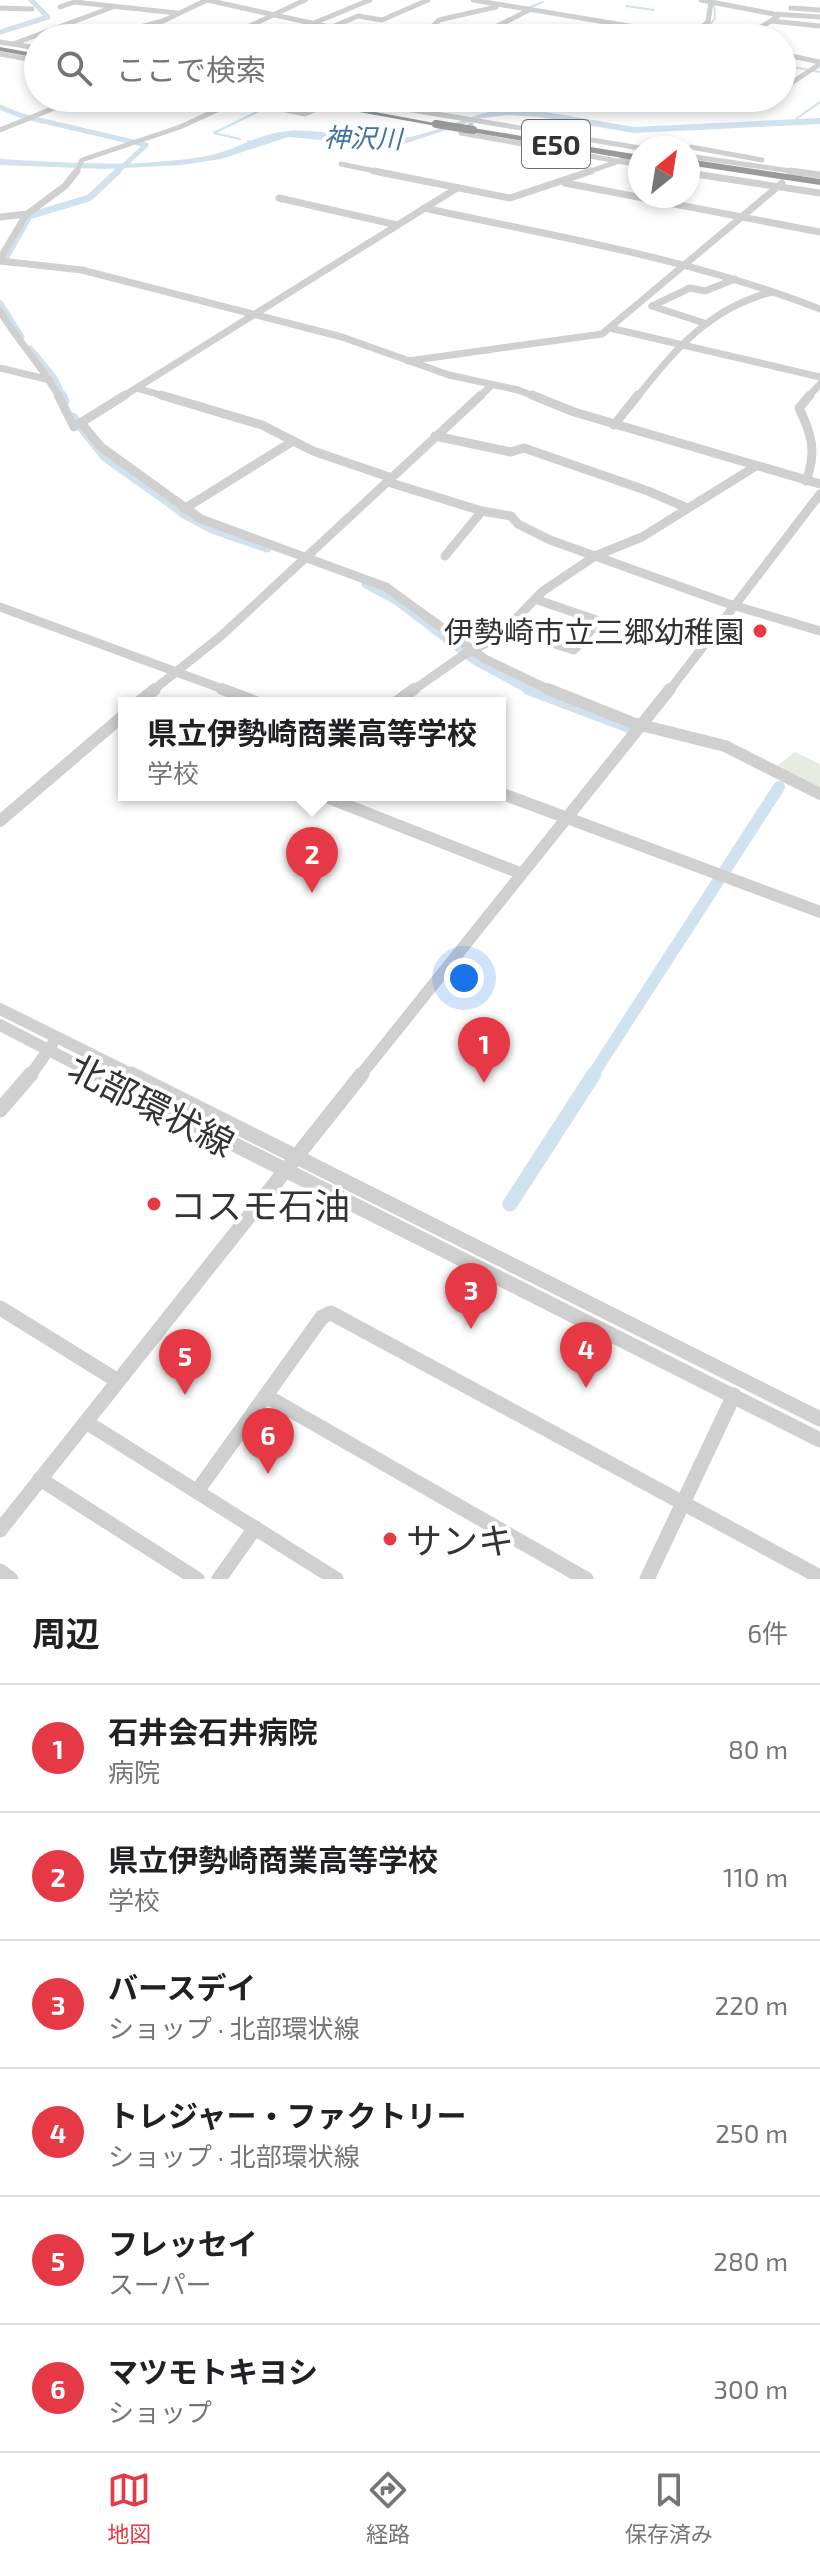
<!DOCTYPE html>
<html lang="ja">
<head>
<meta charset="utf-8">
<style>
	:root { --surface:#fff; --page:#f2f2f2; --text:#202124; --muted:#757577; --line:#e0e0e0; --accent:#e63946 }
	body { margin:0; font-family:"Exo 2","Noto Sans JP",sans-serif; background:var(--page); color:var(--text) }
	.compass { position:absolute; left:628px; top:136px; width:72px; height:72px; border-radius:50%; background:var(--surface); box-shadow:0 4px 12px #0003; rotate:30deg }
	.you { position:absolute; left:464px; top:978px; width:28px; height:28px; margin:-20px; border:6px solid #fff; border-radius:50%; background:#1a73e8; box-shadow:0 0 0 12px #1a73e833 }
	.badge { display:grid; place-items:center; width:52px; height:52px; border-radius:50%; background:var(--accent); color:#fff; font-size:26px; font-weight:700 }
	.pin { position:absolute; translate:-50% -66px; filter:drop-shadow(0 2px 4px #0008) }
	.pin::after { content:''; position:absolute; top:42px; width:28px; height:24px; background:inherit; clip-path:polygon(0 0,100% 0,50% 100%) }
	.popup { position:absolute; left:118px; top:697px; width:388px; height:104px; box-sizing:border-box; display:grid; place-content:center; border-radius:0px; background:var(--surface); filter:drop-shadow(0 2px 6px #0005); font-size:26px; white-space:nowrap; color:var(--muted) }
	.popup b { font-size:30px; color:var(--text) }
	.popup::after { content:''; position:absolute; left:50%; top:100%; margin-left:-16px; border:16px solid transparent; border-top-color:var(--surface) }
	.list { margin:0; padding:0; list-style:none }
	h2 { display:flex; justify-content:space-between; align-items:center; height:104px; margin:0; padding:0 32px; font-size:34px }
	h2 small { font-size:26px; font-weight:400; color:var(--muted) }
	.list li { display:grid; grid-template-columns:52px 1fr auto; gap:24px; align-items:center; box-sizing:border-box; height:128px; padding:0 32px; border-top:2px solid var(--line) }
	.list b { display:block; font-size:30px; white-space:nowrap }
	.list p { margin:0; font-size:26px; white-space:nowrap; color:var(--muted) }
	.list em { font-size:26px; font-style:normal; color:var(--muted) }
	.icon { flex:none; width:44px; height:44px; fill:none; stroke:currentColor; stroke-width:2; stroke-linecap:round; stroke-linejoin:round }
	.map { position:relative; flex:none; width:820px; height:1579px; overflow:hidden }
	.search { position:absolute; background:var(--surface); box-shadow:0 4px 12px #0003; left:24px; right:24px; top:24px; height:88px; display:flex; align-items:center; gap:20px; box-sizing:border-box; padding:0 28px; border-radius:44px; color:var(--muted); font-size:30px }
	.sheet { height:872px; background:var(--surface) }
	nav { display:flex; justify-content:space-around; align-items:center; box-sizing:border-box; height:112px; border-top:2px solid var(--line); background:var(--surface); font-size:22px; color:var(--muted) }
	nav a { display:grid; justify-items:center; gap:4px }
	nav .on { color:var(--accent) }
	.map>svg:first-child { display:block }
	.green { fill:#e6ecdf }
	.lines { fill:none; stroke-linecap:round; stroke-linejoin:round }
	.stream { stroke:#cfe2ee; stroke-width:2 }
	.canal-far4 { stroke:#cfe2ee; stroke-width:5 }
	.canal-far3 { stroke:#cfe2ee; stroke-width:7 }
	.canal-far2 { stroke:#cfe2ee; stroke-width:9 }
	.canal-far1 { stroke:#cfe2ee; stroke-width:12 }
	.canal { stroke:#cfe2ee; stroke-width:15 }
	.river { fill:#cfe2ee; fill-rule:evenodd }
	.minor-tunnel { stroke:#d6d6d6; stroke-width:5; stroke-dasharray:5 3; stroke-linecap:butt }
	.minor-far4 { stroke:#d0d0d0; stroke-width:5 }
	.minor-far3 { stroke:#d0d0d0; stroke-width:7 }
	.minor-far2 { stroke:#d0d0d0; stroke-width:9 }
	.minor-far1 { stroke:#d0d0d0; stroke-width:12 }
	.minor { stroke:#d0d0d0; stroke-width:15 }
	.highway { fill:#9a9a9a; fill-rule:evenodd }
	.highway-bridge { stroke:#9a9a9a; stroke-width:8 }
	.poi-dot { fill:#e63946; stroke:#fff; stroke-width:3 }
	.labels { text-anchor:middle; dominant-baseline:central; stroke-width:8; stroke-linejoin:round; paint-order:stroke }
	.far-water-label { font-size:26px; font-style:italic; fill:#3f7597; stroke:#fff }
	.shield { fill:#fff; stroke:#707070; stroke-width:2 }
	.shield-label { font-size:28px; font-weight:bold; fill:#333 }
	.poi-label { font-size:30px; fill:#333; stroke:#fff; text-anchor:end }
	.near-street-label { font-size:36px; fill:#333; stroke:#fff }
	.near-poi-label { font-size:36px; fill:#333; stroke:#fff; text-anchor:start }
</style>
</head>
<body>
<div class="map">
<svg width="820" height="1579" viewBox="0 0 820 1579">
	<rect width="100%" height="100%" fill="#fff"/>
	<polygon class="green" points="795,752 820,764 820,789 776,767"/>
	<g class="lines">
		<g class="stream">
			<polyline points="626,6 654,10"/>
			<polyline points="528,8 543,2"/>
			<polyline points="425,32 436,21"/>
			<polyline points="701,37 715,18 714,4"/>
			<polyline points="782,65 820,72"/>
			<polyline points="796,119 820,102"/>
			<polyline points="240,139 214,133 267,107"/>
			<polyline points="248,141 256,143"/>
		</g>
		<g class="canal-far4">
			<polyline points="0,32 48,17 31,0"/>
			<polyline points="0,107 22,116 146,145 116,173"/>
		</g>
		<g class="canal-far3">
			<polyline points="5,259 29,216 89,198 118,171"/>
			<polyline points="0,304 21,337"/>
			<polyline points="30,349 54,378 63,397"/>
		</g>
		<g class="canal-far2">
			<polyline points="62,395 65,401"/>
			<polyline points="73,417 105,457 178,509"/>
			<polyline points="182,513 212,529 267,548"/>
			<polyline points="366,584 396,600 476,661 532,691"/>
		</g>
		<g class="canal-far1">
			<polyline points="528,689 629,727"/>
			<polyline points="592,1076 779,787"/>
		</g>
		<polyline class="canal" points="510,1204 594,1074"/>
		<path class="river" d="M508 109 540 111 634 127 820 118V124L634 133 540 117 508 115 483 118 404 144 375 145 288 137 221 159 182 165 104 169 0 165V159C69 163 138 168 207 156 235 151 259 133 288 131 326 128 364 144 403 138 439 133 471 112 508 109Z"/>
		<polyline class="minor-tunnel" points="321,107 336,100"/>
		<g class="minor-far4">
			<polyline points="207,0 379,38"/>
			<polyline points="473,0 701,38"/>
			<polyline points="701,0 774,14 820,17"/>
			<polyline points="74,2 177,13"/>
			<polyline points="60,7 80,0"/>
			<polyline points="0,8 32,9"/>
			<polyline points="791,8 820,10"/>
			<polyline points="771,21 820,26"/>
			<polyline points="314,23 370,0"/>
			<polyline points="332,27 358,16 382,20 428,0"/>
			<polyline points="691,36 708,22 711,2"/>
			<polyline points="99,38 163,21 207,0"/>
			<polyline points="224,38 305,0"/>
			<polyline points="418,38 427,34 439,20 496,7"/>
			<polyline points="474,38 529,10"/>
			<polyline points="744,38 777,17"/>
			<polyline points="0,42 38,48"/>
			<polyline points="13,44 113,7"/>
			<polyline points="0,54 38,61"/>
			<polyline points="782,54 820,62"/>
			<polyline points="782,89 820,64"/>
			<polyline points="340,98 640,148"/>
			<polyline points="233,99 305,114 321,107"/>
			<polyline points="471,125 461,133 640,165"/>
			<polyline points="0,130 79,98"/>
			<polyline points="691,147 762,160"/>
			<polyline points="688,156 804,173"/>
			<polyline points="341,164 384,173"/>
			<polyline points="76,173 82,160 180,127 239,100"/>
			<polyline points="585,173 628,158"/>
		</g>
		<g class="minor-far3">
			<polyline points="374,171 510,198 591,171"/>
			<polyline points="790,171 820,175"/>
			<polyline points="688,173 820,193"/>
			<polyline points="565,183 820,232"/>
			<polyline points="279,198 397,225"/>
			<path d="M424 208C557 237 693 259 820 309"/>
			<polyline points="0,217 27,214"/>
			<polyline points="0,259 26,215 65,186 77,171"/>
			<polyline points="0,261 82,270 342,337 449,375 518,390 537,397"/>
			<polyline points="652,306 690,288 705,291 735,279"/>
			<polyline points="652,306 704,323"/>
			<path d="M0 311C18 341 42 366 59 397"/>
			<polyline points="610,328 820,377"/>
			<polyline points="408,361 602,334 782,183"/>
			<polyline points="0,368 50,380"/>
			<polyline points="136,388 168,397"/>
			<polyline points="122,397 457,188"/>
			<polyline points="479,397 492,385"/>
			<path d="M637 397C676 349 709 308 772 292"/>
			<polyline points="808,397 820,384"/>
		</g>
		<g class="minor-far2">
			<polyline points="58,395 74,427 125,395"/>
			<polyline points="161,395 262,425 313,451 392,478"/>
			<polyline points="532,395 574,412 820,484"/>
			<polyline points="81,423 101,447 201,519 386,587 485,659 552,691"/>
			<polyline points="614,425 638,395"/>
			<polyline points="435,436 511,452 524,448 648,491 687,508"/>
			<path d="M806 481C817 452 812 435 799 408L810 395"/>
			<polyline points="388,482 482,511 511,516 518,524 550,540 729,604 820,631"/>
			<polyline points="184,509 293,441"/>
			<polyline points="445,556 482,511"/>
			<polyline points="0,607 228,691"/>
			<polyline points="507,629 574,650 599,621 535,599"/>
			<polyline points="152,691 221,636 481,395"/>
			<polyline points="412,691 462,656 498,637 543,591 595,556 642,537 756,466"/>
			<polyline points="669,691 820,494"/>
		</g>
		<g class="minor-far1">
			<polyline points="222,689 259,703"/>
			<polyline points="548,689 633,723 725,746 820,794"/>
			<polyline points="138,703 155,689"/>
			<polyline points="395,703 414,689"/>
			<polyline points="500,793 820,912"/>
			<polyline points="321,795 520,873"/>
			<polyline points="0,821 124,715"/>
			<polyline points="0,1009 135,1076"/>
			<polyline points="0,1025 99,1076"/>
			<polyline points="30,1076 52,1045"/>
			<polyline points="360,1076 670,689"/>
		</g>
		<g class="minor">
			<polyline points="95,1074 820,1440"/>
			<polyline points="131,1074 820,1419"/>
			<polyline points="0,1110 31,1074"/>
			<polyline points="0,1308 118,1381"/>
			<polyline points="266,1396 586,1579"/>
			<polyline points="86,1422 336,1579"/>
			<polyline points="40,1479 197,1579"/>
			<polyline points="198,1490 322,1317 331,1313 820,1577"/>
			<polyline points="0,1530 362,1074"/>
			<polyline points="0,1571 11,1579"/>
			<polyline points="219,1579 255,1528"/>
			<polyline points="647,1579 734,1395"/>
		</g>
		<g class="highway">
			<polygon points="0,47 38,54 38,58 0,51"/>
			<polygon points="282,98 300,98 440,124 436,126"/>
			<polygon points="473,128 640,155 640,161 470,132"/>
			<polygon points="688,159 820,179 820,185 688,165"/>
		</g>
		<polyline class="highway-bridge" points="436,124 473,130"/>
	</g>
	<g class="poi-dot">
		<circle cx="760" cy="631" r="8"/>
		<circle cx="154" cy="1204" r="8"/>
		<circle cx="390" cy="1539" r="8"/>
	</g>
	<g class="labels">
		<g class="far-water-label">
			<text transform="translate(363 137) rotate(1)">神沢川</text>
		</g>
		<rect class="shield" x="522" y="120" width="68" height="48" rx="6"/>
		<g class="shield-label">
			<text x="556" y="144">E50</text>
		</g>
		<g class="poi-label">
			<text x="744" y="631">伊勢崎市立三郷幼稚園</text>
		</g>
		<g class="near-street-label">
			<text transform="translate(152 1104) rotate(27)">北部環状線</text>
		</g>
		<g class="near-poi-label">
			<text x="170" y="1204">コスモ石油</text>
			<text x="406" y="1539">サンキ</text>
		</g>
	</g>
</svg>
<svg class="compass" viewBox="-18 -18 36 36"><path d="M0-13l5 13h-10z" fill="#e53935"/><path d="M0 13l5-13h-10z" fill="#757577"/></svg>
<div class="you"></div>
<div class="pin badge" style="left:484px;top:1083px">1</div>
<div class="pin badge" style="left:312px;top:893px">2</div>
<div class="popup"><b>県立伊勢崎商業高等学校</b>学校</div>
<div class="pin badge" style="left:471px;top:1329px">3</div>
<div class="pin badge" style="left:586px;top:1388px">4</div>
<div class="pin badge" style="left:185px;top:1395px">5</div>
<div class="pin badge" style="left:268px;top:1474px">6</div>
<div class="search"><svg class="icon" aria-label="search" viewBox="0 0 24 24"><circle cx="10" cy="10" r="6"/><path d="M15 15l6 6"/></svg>ここで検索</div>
</div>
<section class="sheet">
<h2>周辺<small>6件</small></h2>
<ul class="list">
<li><span class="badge">1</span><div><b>石井会石井病院</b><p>病院</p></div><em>80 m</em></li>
<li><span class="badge">2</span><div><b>県立伊勢崎商業高等学校</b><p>学校</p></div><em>110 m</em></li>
<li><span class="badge">3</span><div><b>バースデイ</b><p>ショップ · 北部環状線</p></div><em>220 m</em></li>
<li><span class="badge">4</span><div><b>トレジャー・ファクトリー</b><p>ショップ · 北部環状線</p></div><em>250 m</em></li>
<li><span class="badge">5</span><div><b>フレッセイ</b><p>スーパー</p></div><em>280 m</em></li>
<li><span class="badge">6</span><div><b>マツモトキヨシ</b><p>ショップ</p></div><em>300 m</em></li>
</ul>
</section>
<nav>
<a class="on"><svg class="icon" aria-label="map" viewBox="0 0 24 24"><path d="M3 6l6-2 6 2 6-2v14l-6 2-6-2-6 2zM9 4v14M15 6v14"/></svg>地図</a>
<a><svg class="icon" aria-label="directions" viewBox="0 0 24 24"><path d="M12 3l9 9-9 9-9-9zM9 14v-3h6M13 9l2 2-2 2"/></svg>経路</a>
<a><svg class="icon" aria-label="saved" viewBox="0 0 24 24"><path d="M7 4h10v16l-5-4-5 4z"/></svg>保存済み</a>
</nav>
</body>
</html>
